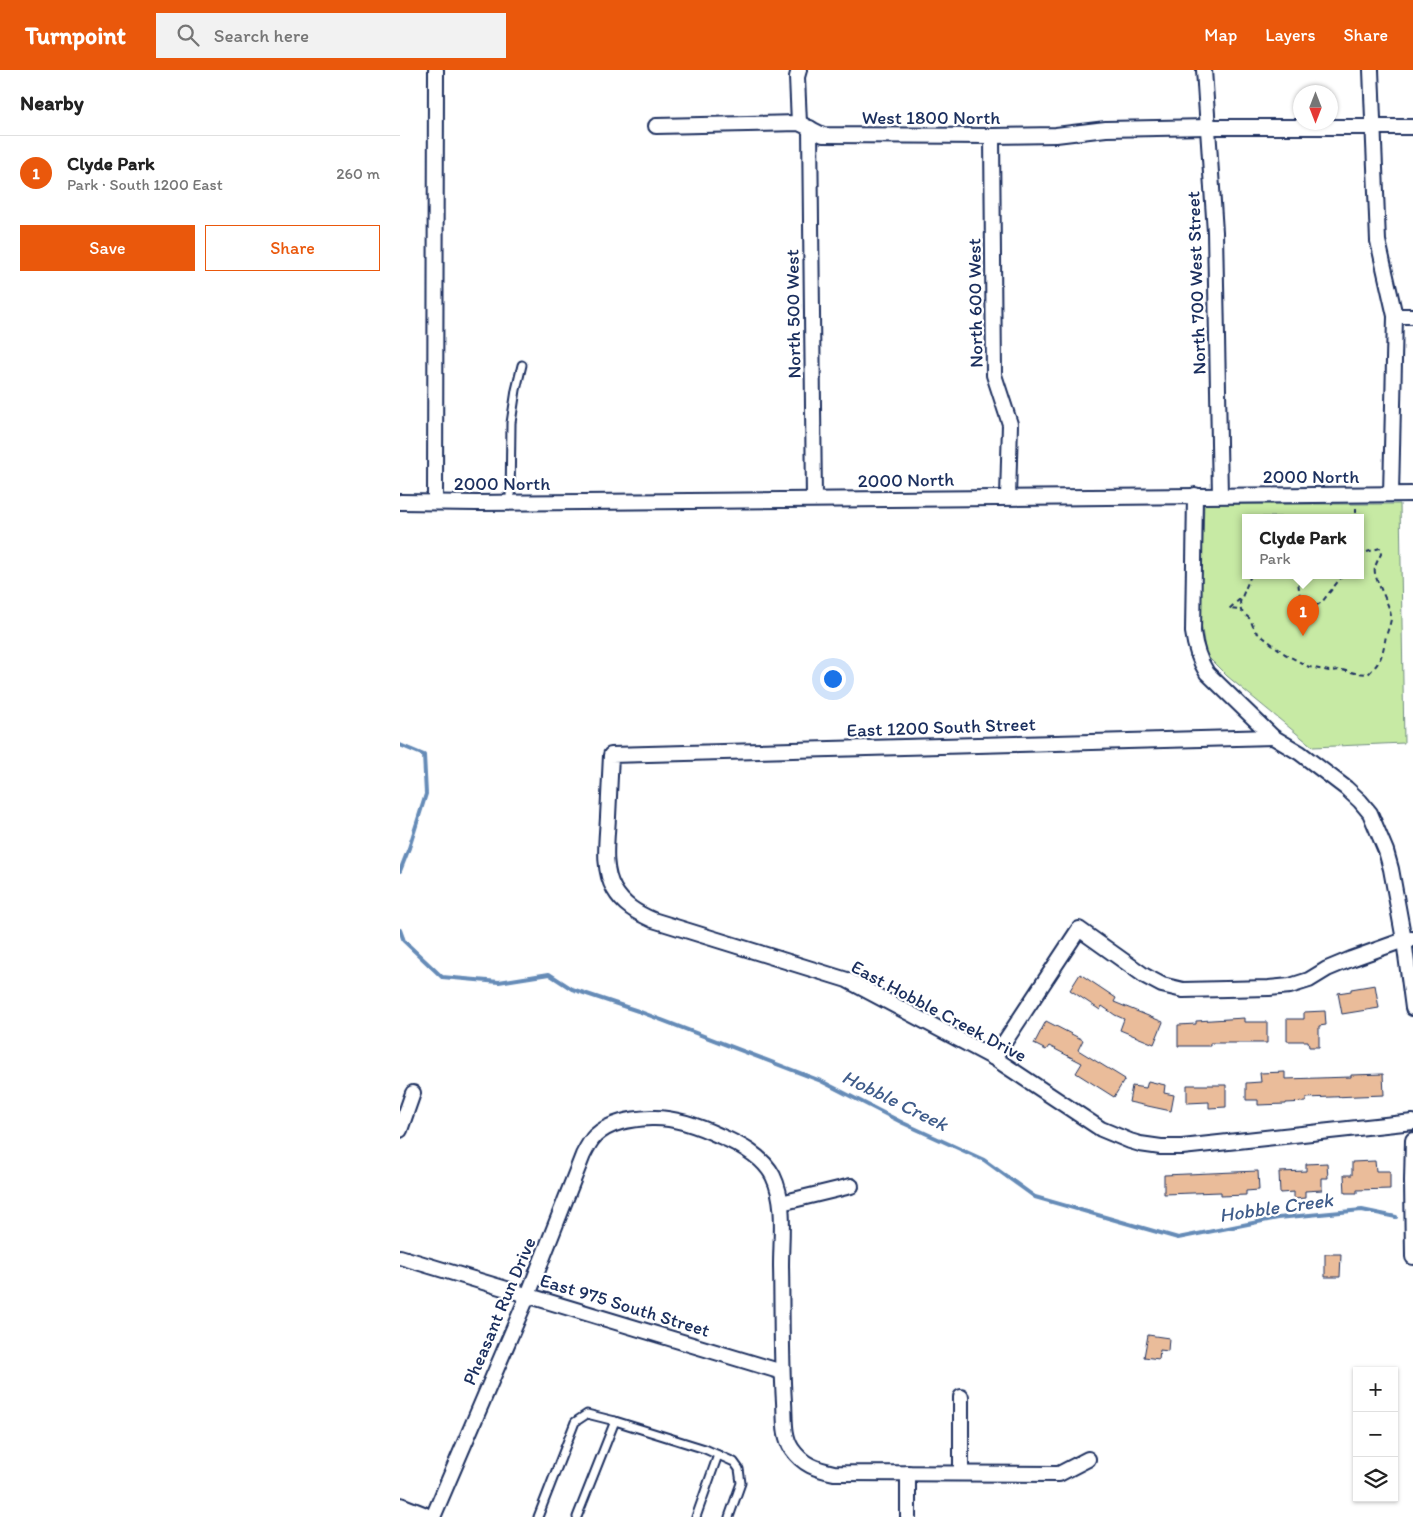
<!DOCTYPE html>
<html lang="en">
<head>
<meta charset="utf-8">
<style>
	:root { --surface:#fff; --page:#f2f2f2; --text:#222; --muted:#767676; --line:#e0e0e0; --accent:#ea580c }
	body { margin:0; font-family:Itim,sans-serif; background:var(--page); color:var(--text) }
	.controls { position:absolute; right:15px; bottom:15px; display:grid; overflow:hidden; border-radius:0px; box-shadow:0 1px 4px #0004 }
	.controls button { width:45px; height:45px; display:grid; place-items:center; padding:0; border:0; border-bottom:1px solid var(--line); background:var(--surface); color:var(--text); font:25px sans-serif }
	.compass { position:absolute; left:893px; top:15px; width:45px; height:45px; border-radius:50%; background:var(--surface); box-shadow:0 1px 4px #0004; rotate:180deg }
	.you { position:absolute; left:432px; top:608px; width:18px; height:18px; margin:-12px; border:4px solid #fff; border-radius:50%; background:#1a73e8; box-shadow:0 0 0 8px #1a73e833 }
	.badge { display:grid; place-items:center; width:32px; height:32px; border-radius:50%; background:var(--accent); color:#fff; font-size:16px; font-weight:700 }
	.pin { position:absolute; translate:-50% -41px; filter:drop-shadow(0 1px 2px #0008) }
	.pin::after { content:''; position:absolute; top:26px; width:18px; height:15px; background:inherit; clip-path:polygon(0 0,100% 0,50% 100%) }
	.popup { position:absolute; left:842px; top:444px; width:122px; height:65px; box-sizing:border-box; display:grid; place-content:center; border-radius:0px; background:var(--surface); filter:drop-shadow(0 1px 4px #0005); font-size:16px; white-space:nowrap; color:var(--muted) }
	.popup b { font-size:19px; color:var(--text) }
	.popup::after { content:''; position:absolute; left:50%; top:100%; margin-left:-10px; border:10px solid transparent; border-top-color:var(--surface) }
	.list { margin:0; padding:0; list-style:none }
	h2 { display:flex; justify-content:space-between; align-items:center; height:65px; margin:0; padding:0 20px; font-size:21px }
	h2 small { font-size:16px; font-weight:400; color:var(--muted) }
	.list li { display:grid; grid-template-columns:32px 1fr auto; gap:15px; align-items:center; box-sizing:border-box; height:75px; padding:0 20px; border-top:1px solid var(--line) }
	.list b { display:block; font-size:19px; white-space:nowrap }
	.list p { margin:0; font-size:16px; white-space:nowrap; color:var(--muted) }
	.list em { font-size:16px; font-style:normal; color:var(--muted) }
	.actions { display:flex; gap:10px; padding:15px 20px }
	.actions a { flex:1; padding:11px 0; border:1px solid var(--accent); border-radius:0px; text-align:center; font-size:18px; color:var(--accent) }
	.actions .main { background:var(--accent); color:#fff }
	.icon { flex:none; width:28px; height:28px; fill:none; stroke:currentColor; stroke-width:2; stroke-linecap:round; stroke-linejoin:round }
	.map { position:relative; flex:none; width:1013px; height:1447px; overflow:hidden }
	header { display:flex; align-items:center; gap:30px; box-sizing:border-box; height:70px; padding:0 25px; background:var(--accent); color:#fff }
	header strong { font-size:24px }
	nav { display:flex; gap:28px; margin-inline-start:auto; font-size:18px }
	.search { width:350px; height:45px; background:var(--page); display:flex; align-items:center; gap:12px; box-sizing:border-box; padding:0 18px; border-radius:0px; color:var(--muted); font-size:19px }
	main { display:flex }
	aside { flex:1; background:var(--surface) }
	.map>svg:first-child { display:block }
	.green { fill:#c7eaa4; stroke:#718c81; fill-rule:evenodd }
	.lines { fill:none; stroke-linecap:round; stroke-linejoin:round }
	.stream { stroke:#658bb7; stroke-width:4 }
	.building { fill:#eabc9a; stroke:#1b2f5e }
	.lane-casing { stroke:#1b2f5e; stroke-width:11 }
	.street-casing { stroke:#1b2f5e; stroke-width:18 }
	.secondary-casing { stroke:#1b2f5e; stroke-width:24 }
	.path { stroke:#1b2f5e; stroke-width:2; stroke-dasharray:5 4; stroke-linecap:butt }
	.lane { stroke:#fff; stroke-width:7 }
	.street { stroke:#fff; stroke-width:14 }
	.secondary { stroke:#fff; stroke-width:20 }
	.labels { text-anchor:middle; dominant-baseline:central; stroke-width:4.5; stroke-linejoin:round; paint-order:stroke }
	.street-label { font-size:19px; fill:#1b2f5e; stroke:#fff }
	.water-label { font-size:20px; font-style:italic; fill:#405d8b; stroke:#fff }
</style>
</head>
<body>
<header>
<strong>Turnpoint</strong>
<div class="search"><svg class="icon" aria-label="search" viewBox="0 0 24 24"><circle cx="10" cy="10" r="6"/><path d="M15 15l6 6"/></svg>Search here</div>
<nav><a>Map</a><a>Layers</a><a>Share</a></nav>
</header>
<main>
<aside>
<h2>Nearby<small></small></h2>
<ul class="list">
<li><span class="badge">1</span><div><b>Clyde Park</b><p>Park · South 1200 East</p></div><em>260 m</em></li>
</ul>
<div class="actions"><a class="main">Save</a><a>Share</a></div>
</aside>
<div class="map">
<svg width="1013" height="1447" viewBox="0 0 1013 1447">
	<rect width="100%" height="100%" fill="#fff"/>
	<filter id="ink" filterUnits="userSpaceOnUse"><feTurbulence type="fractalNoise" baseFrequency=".02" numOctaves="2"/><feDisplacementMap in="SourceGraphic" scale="10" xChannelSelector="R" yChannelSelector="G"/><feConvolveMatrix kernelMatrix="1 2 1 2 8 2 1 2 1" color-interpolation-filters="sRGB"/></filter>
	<g filter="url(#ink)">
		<path class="green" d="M804 434H1000L1004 673 913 677 827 606 806 585 800 547ZM846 447H960V505H846Z"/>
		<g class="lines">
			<g class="stream">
				<polyline points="0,675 24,685 26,724 9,778 0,801"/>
				<polyline points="0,860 4,871 42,907 99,912 149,904 172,919 238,941 421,1011 503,1053 584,1090 635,1127 778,1168 878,1148 962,1140 996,1147"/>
			</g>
		</g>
		<g class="building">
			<polygon points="680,904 716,928 714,932 763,952 754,974 720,960 724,949 715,945 702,936 700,940 670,920"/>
			<polygon points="975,915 979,938 942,944 938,923 951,921 951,919"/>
			<polygon points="925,941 926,955 919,956 919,977 909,977 908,971 887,971 887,949 904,949 904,942"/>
			<polygon points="844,948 844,952 867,952 867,973 810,973 810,976 778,976 778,955 796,954 796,951"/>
			<polygon points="646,951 683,970 678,980 725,1009 714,1027 676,1003 682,993 649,976 646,980 634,974"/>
			<polygon points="885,1002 885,1009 951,1007 951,1005 983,1004 984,1025 906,1028 906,1032 886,1033 886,1034 858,1035 858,1030 846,1030 846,1013 861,1012 860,1003"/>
			<polygon points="748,1011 765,1015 764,1023 774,1025 771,1041 729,1032 732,1016 746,1018"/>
			<polygon points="787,1015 826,1015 826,1037 809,1038 809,1032 787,1033"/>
			<polygon points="975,1091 976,1101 990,1101 990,1119 957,1120 957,1123 945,1123 944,1105 952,1105 952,1092"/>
			<polygon points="927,1093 928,1108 922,1108 922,1120 905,1121 905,1128 894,1129 894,1122 880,1123 879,1102 906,1101 906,1094"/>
			<polygon points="858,1101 859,1120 846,1121 846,1125 821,1126 821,1122 764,1124 764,1105"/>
			<polygon points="925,1184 941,1184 940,1207 925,1207"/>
			<polygon points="748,1265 769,1268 768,1281 760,1280 759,1289 744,1287"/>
		</g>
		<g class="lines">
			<g class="lane-casing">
				<g id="lane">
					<polyline points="110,433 111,353 116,320 122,295"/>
					<polyline points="138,1447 175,1352 187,1344 215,1351 305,1379 334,1392 339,1399 341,1413 329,1447"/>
					<polyline points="177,1447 215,1351"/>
					<polyline points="296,1447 318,1385"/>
				</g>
			</g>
			<g class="street-casing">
				<g id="street">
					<polyline points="804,0 815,162 820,425"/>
					<polyline points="971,0 978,171 995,246 991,424"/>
					<polyline points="399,53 397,7 399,0"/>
					<polyline points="256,56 399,53 423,65 592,66 656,65 706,59 808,57 1013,57"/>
					<polyline points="410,58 414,429"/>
					<polyline points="592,66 594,305 610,354 608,427"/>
					<polyline points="995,246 1013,246"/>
					<path d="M795 425 793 562C795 577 799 590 807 603L873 667 900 683 946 718 960 731 970 743 986 781 991 799 1004 870 1013 938"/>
					<polyline points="0,432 77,433 1013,424"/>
					<polyline points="35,432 36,0"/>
					<path d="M873 667 211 685C210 705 209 726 208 747 207 770 202 798 214 819 223 835 237 843 253 850L447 910 594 988 701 1059 730 1071 740 1074 761 1077H782L1013 1052"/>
					<polyline points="594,988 679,859 745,906 762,915 783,920 869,918 890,916 909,910 927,899 951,889 1004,870 1012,869"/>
					<polyline points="0,1060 13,1023"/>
					<polyline points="1013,1070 1012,1111 1013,1187"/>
					<polyline points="381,1133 451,1116"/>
					<polyline points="0,1187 382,1302"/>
					<polyline points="561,1327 561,1403"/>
					<polyline points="508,1403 508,1447"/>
					<path d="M33 1447 128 1225 183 1085C186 1079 190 1071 195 1066 210 1052 230 1049 251 1048 274 1047 299 1056 320 1066 339 1074 363 1086 373 1106 386 1133 381 1166 381 1196 382 1241 381 1286 384 1332 385 1347 383 1366 392 1379 403 1395 416 1399 434 1403L659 1404 688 1389"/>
				</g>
			</g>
			<g class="secondary-casing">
				<polyline id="secondary" points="0,1438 23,1447"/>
			</g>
			<g class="path">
				<polyline points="956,438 956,447"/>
				<path d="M851 505 840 532 841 541 850 549 855 561 885 584 909 597 929 601 942 600 955 603 968 604C980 593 982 587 985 571 986 564 990 556 991 549 992 535 972 508 975 498 976 493 979 488 981 484L980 478 960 484"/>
				<polyline points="897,505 900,526 904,536 912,538 922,532 943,505"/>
				<polyline points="840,529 829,539 840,540"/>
			</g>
			<use href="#lane" class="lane"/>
			<use href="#street" class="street"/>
			<use href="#secondary" class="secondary"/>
		</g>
	</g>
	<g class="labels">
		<g class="street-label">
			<text x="531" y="47">West 1800 North</text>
			<text transform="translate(796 213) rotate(-92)">North 700 West Street</text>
			<text transform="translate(575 233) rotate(-91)">North 600 West</text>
			<text transform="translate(393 244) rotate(-91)">North 500 West</text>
			<text x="911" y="406">2000 North</text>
			<text transform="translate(506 410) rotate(-1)">2000 North</text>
			<text x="102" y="413">2000 North</text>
			<text transform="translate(541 657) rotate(-2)">East 1200 South Street</text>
			<text transform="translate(539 941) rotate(28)">East Hobble Creek Drive</text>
			<text transform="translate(225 1235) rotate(17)">East 975 South Street</text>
			<text transform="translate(99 1241) rotate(-67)">Pheasant Run Drive</text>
		</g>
		<g class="water-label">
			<text transform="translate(495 1030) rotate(26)">Hobble Creek</text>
			<text transform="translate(876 1137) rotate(-8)">Hobble Creek</text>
		</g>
	</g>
</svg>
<div class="controls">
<button>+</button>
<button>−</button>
<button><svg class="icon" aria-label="layers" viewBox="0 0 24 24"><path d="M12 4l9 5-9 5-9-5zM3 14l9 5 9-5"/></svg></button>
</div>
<svg class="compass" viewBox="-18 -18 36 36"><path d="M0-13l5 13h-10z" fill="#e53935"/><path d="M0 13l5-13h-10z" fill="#767676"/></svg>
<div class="you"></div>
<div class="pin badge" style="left:903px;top:566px">1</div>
<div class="popup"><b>Clyde Park</b>Park</div>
</div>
</main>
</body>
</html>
